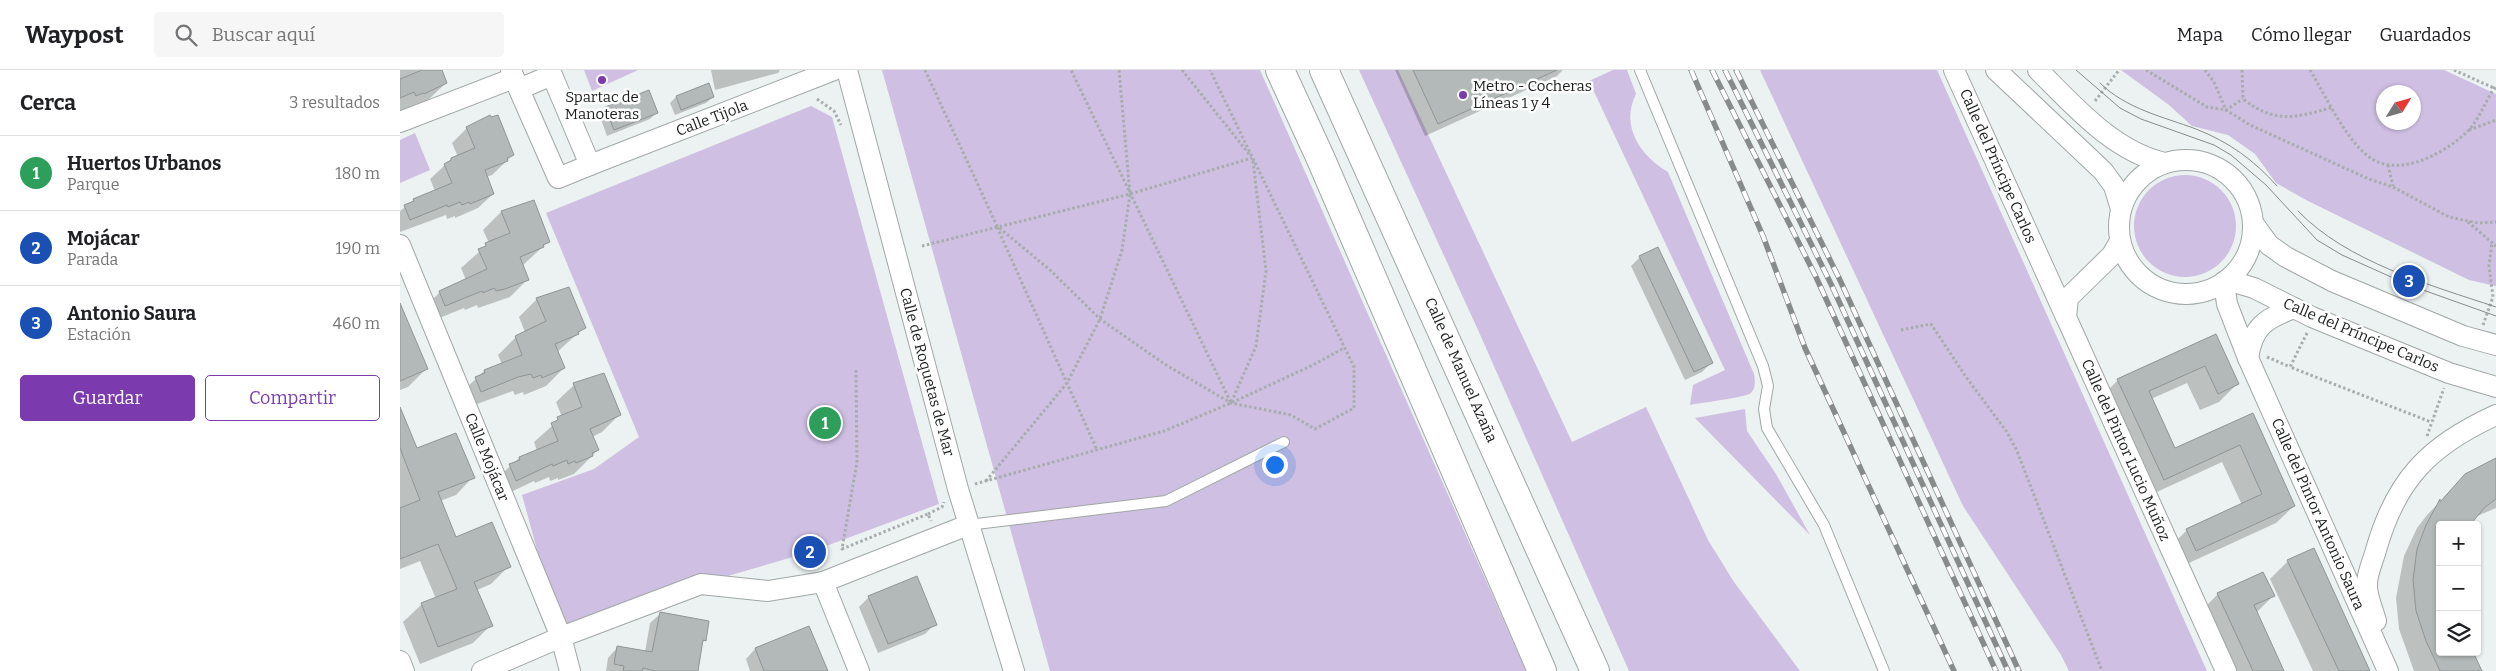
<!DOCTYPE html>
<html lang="es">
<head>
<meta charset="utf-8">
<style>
	:root { --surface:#fff; --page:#f6f6f6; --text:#202124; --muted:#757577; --line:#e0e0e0; --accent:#7b3aae }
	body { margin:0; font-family:Bitter,serif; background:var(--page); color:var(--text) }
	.controls { position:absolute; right:15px; bottom:15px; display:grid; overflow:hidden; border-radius:5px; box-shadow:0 1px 4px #0004 }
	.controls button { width:45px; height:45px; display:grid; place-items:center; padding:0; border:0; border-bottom:1px solid var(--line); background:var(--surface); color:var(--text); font:25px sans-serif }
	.compass { position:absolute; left:1976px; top:15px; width:45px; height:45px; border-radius:50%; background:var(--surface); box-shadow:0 1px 4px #0004; rotate:53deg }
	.you { position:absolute; left:874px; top:394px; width:18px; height:18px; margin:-12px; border:4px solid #fff; border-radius:50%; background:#1a73e8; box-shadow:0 0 0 8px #1a73e833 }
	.badge { display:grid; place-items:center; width:32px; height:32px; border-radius:50%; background:var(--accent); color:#fff; font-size:16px; font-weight:700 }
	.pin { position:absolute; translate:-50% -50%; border:2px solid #fff; box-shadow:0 1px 5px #0006 }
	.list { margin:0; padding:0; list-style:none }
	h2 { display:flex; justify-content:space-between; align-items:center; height:65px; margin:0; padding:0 20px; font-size:21px }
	h2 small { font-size:16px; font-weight:400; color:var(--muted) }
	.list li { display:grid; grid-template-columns:32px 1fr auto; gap:15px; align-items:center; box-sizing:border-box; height:75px; padding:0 20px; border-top:1px solid var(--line) }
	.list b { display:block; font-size:19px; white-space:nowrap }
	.list p { margin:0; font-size:16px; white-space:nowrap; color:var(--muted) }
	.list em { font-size:16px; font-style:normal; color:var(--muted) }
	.actions { display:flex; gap:10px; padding:15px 20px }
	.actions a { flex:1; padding:11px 0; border:1px solid var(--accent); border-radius:5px; text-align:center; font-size:18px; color:var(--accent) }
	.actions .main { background:var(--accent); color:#fff }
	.icon { flex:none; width:28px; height:28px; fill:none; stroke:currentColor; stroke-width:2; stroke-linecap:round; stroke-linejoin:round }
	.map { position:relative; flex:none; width:2096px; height:601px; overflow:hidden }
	header { display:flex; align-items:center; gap:30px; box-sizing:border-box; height:70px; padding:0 25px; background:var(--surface); border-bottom:1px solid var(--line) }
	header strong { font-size:24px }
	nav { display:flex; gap:28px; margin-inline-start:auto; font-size:18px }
	.search { width:350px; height:45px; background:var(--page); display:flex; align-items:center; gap:12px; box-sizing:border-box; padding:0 18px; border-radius:5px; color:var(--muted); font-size:19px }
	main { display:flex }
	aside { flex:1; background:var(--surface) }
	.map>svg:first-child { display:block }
	.green { fill:#cfbfe2; fill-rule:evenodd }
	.shadow { fill:#0003 }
	.building { fill:#b3b9b8; stroke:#8f9594 }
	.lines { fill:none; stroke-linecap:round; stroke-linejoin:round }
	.service-casing { stroke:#a0a7a5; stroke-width:12 }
	.minor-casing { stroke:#a0a7a5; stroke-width:22 }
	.motorway-casing { stroke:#a0a7a5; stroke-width:30 }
	.path { stroke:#a7acac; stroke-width:3; stroke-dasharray:2.5 2.5; stroke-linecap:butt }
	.service { stroke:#fff; stroke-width:10 }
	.minor { stroke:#fff; stroke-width:20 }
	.motorway { stroke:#fff; stroke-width:28 }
	.tram { stroke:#878c8b; stroke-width:1 }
	.rail-casing { stroke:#878c8b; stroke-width:5.5 }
	.rail { stroke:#fff; stroke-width:4; stroke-dasharray:11; stroke-linecap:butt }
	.poi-dot { fill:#7b3aae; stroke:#fff; stroke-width:2 }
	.labels { text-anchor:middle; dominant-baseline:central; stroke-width:5; stroke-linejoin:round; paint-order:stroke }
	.poi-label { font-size:15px; fill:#1c1e1e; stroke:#fff; text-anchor:start }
	.street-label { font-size:15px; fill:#1c1e1e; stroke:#fff }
</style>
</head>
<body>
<header>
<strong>Waypost</strong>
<div class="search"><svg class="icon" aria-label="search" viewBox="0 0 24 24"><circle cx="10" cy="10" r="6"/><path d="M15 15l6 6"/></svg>Buscar aquí</div>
<nav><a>Mapa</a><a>Cómo llegar</a><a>Guardados</a></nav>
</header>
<main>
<aside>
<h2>Cerca<small>3 resultados</small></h2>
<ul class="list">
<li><span class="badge" style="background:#2e9e5b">1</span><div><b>Huertos Urbanos</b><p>Parque</p></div><em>180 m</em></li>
<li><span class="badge" style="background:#1a4fb4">2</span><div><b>Mojácar</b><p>Parada</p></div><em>190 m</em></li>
<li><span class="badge" style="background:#1a4fb4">3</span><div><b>Antonio Saura</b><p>Estación</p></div><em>460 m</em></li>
</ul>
<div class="actions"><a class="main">Guardar</a><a>Compartir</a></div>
</aside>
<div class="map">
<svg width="2096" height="601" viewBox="0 0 2096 601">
	<rect width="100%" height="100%" fill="#ebf2f1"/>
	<g class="green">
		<polygon points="184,0 238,0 192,21"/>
		<polygon points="482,0 860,0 1126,601 650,601"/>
		<polygon points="959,0 998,0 1172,372 1246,337 1308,470 1334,512 1400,601 1229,601 1078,260"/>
		<path d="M1213 0H1227L1236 24C1220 56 1240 85 1268 102L1354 304C1355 310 1356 318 1351 323 1348 327 1299 333 1290 335L1293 315 1325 300 1189 11Z"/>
		<polygon points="1360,0 1537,0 1807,601 1669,601 1661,585 1563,436"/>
		<path d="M1721 0H2044L2096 24V216L2069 210 1908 131 1876 113 1855 84 1828 65 1792 56 1769 35ZM1984 22H2014V52H1984Z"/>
		<polygon points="411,36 432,47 539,434 410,482 300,514 161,567 122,425 194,399 239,367 146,143"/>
		<polygon points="15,63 30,100 0,113 0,70"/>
		<circle cx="1785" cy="156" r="51"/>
		<polygon points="1345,339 1347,361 1376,404 1410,465 1295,348"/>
	</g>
	<g class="shadow">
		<polygon points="0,0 40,0 46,13 28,30 6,41 0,42"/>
		<polygon points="311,0 380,0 378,3 315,20"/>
		<polygon points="995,0 1163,0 1157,6 1025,66"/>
		<polygon points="276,27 313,27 306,33 275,45 270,33"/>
		<polygon points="206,38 257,42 250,49 207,66 199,44"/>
		<polygon points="67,58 113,85 92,105 86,107 93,124 78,138 55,148 55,146 47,149 46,145 0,162 0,141 14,130 35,121 30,109 45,95 58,87 52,73"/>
		<polygon points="133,132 149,171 122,196 128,209 110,227 78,238 77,235 65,240 64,238 27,253 22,240 39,223 66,210 61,198 89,173 83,160 101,142"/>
		<polygon points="1240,187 1311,293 1302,302 1285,310 1231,196"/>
		<polygon points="137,229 184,258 157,282 164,298 146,316 124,325 123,322 115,325 113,321 63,339 58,326 84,301 102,294 98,285 116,267 125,262 119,247"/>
		<polygon points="0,260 26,299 8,317 0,320"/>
		<polygon points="1815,266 1837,314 1819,332 1800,340 1787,313 1751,329 1774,380 1852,344 1894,436 1876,453 1778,498 1769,478 1787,460 1842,435 1822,392 1746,427 1700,328 1718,310"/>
		<polygon points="174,315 220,344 202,362 192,367 198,380 174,404 158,410 158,408 150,411 149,407 135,413 134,411 98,428 92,413 119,388 137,381 134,372 162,347 156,332"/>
		<polygon points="0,339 17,380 73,407 56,425 40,431 55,468 109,496 91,514 77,520 91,555 73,573 20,594 3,552 21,535 36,529 20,491 0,499"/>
		<polygon points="2096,390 2096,438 2075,447 2040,455 2040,582 2080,601 2014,601 1999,559 1996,528 2004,486 2017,458 2027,445 2066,405"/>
		<polygon points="1888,491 1969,601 1913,601 1870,509"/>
		<polygon points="1818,524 1873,526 1856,543 1883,601 1827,601 1800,542"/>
		<polygon points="469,527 535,554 525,564 478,583 459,537"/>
		<polygon points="260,544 305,570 301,574 296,601 206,601 208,588 217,578 245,582 250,553"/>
		<polygon points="409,557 427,601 350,601 346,589 355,579"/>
	</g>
	<g class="building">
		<polygon points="22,0 42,0 47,13 24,24 23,23 16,26 14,22 0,28 0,9"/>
		<polygon points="1013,0 1157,0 1038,54"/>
		<polygon points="309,13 314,27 281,40 276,26"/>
		<polygon points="249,20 258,43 214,60 205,37"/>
		<polygon points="90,45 91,47 98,45 114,85 107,88 108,91 85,100 94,124 70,134 69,132 62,135 60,132 48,137 47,135 10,150 4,135 14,131 13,129 52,113 44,94 51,90 51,88 75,78 66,57"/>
		<polygon points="134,130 150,172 143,175 144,177 120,187 129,210 105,219 96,221 94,218 83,223 82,221 45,236 39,221 87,199 78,179 86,176 85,173 110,163 101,141"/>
		<polygon points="1258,177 1313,293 1294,302 1239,186"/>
		<polygon points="169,217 186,258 178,262 179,264 155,274 165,298 142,308 141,305 133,308 131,304 118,307 81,322 75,307 85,303 84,300 122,285 115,266 146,251 136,228"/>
		<polygon points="0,233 28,299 0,311"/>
		<polygon points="1816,264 1839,314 1818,324 1805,296 1749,321 1775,378 1853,343 1895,436 1796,481 1786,459 1862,424 1840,375 1764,410 1717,309"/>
		<polygon points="204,303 221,345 190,359 199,380 192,383 193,386 176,393 175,391 168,394 167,390 153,396 152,394 116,411 109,394 120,390 119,387 158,371 151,353 158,350 157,347 182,337 173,313"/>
		<polygon points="0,337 17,378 56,363 75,408 38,422 56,467 92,452 111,497 74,512 93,556 38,577 21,533 57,519 38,474 0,489 0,438 20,430 0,378"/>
		<polygon points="2096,388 2096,429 2085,437 2070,455 2040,455 2040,582 2073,582 2082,601 2040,601 2026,571 2016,541 2013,510 2017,479 2026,455 2040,429 2040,432 2065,404"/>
		<polygon points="1914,478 1970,601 1939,601 1887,490"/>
		<polygon points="1863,502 1875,526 1854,535 1884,601 1853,601 1817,523"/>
		<polygon points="517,506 537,555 488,574 468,526"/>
		<polygon points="260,542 309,551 306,571 303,570 298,601 255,601 243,598 242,601 223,601 224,596 214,594 217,576 252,582"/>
		<polygon points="409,556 428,601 364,601 355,578"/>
	</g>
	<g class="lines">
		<g class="service-casing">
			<g id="service">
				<polyline points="1240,0 1363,296 1368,316 1364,339 1367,358 1424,455 1484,601"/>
				<polyline points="568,455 766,431 884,372"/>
			</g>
		</g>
		<g class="minor-casing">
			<g id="minor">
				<polyline points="111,0 114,8 158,108 190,95 152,5 119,19"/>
				<polyline points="447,0 558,419 614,601"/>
				<polyline points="1554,0 1666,247"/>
				<polyline points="1596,0 1703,101 1714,116 1721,139"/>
				<path d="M1638 0C1674 36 1714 82 1765 93"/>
				<polyline points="0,52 114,8"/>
				<circle cx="1786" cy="157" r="67"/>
				<polyline points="190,95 434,0"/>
				<polyline points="1853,153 1869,175 1886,187 1932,211 2063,266 2096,275"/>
				<polyline points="1720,171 1712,185 1668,228 1666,247 1826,601"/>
				<polyline points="0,175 161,567 170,601"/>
				<polyline points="1827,210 1854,218 1912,247 2049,303 2096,317"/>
				<polyline points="1824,212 1827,234 1848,288 1988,601"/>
				<path d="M1848 288C1853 256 1865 249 1894 238"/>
				<polyline points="423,512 459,601"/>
				<path d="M1976 551C1973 540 1966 524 1967 514 1967 503 1973 491 1976 480 1996 409 2030 375 2096 345"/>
				<polyline points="0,591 4,601"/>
				<polyline points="82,601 161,567 301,514 368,521 423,512 568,455"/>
			</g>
		</g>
		<g class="motorway-casing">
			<g id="motorway">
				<polyline points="880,0 920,87 1142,601"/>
				<polyline points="924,0 1195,601"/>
			</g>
		</g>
		<g class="path">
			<polyline points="525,0 597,156 650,200 700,249 766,295 831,333 891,345 915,359 954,338 954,297 810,0"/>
			<polyline points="782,0 849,84"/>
			<polyline points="1746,0 1807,37 1826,40 1850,55 1969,109 1993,117 2049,147 2078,153 2096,152"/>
			<polyline points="1805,0 1814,12 1826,40 1843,29"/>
			<path d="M1842 0 1843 29C1875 54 1896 48 1933 37"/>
			<path d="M1910 0C1926 26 1944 67 1968 86 1998 110 2045 83 2068 61 2080 48 2086 30 2096 15"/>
			<polyline points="2054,0 2096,19"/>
			<polyline points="417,29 434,41 441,55"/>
			<polyline points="1695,31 1719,0"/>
			<polyline points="2069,60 2096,50"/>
			<polyline points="853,91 866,201 856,276 831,333 913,295 944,278"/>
			<polyline points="1988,95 1993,116"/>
			<polyline points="2068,152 2096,176"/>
			<polyline points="597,157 697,380"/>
			<polyline points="522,176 730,124 852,88"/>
			<polyline points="2083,255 2093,227 2089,196 2092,173"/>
			<polyline points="1501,260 1531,254 1566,307 1607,362 1617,381 1702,601"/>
			<polyline points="1907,263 1890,297 2031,352"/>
			<polyline points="1867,287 1890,297"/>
			<polyline points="456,300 457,392 442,479 528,444 531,451"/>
			<polyline points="2027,366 2044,318"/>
			<polyline points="586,411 667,313 700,249 722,180 730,124 719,0"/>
			<polyline points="575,414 764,361 831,333 671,0"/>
			<polyline points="528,444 542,437 544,432"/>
		</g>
		<use href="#service" class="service"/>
		<use href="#minor" class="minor"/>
		<use href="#motorway" class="motorway"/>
		<g class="tram">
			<polyline points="1676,0 1720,38 1741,49 1814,75 1831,85 1866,115 1917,170 1942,185 2009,215 2096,246"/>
			<path d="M1700 13C1726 39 1764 47 1796 59 1829 72 1854 90 1877 116"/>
			<path d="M1898 141C1947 192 2030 215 2096 237"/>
		</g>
		<g class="rail-casing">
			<g id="rail">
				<polyline points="1291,0 1363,166 1405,278 1554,601"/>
				<polyline points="1312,0 1416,207 1596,601"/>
				<polyline points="1325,0 1431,214 1608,601"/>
				<polyline points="1336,0 1439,208 1619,601"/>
			</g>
		</g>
		<use href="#rail" class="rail"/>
	</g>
	<g class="poi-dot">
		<circle cx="202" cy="10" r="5"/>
		<circle cx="1063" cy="25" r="5"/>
	</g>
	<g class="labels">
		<g class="poi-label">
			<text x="1073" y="16">Metro - Cocheras<tspan x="1073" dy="17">Líneas 1 y 4</tspan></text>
			<text x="202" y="27" text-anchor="middle">Spartac de<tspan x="202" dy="17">Manoteras</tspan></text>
		</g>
		<g class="street-label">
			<text transform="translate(312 48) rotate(-21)">Calle Tijola</text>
			<text transform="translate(1598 96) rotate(66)">Calle del Príncipe Carlos</text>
			<text transform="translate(1961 265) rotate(23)">Calle del Príncipe Carlos</text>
			<text transform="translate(1061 300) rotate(66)">Calle de Manuel Azaña</text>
			<text transform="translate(527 302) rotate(75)">Calle de Roquetas de Mar</text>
			<text transform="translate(1726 380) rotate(66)">Calle del Pintor Lucio Muñoz</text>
			<text transform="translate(87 387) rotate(68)">Calle Mojácar</text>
			<text transform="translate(1918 444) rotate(66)">Calle del Pintor Antonio Saura</text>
		</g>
	</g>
</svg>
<div class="controls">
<button>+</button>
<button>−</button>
<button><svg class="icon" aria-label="layers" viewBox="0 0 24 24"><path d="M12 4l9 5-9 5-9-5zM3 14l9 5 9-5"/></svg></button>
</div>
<svg class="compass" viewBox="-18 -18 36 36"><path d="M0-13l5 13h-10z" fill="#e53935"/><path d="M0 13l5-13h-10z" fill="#757577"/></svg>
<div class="you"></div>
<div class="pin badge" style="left:425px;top:353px;background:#2e9e5b">1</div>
<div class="pin badge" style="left:410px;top:482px;background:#1a4fb4">2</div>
<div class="pin badge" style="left:2009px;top:211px;background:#1a4fb4">3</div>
</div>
</main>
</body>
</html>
